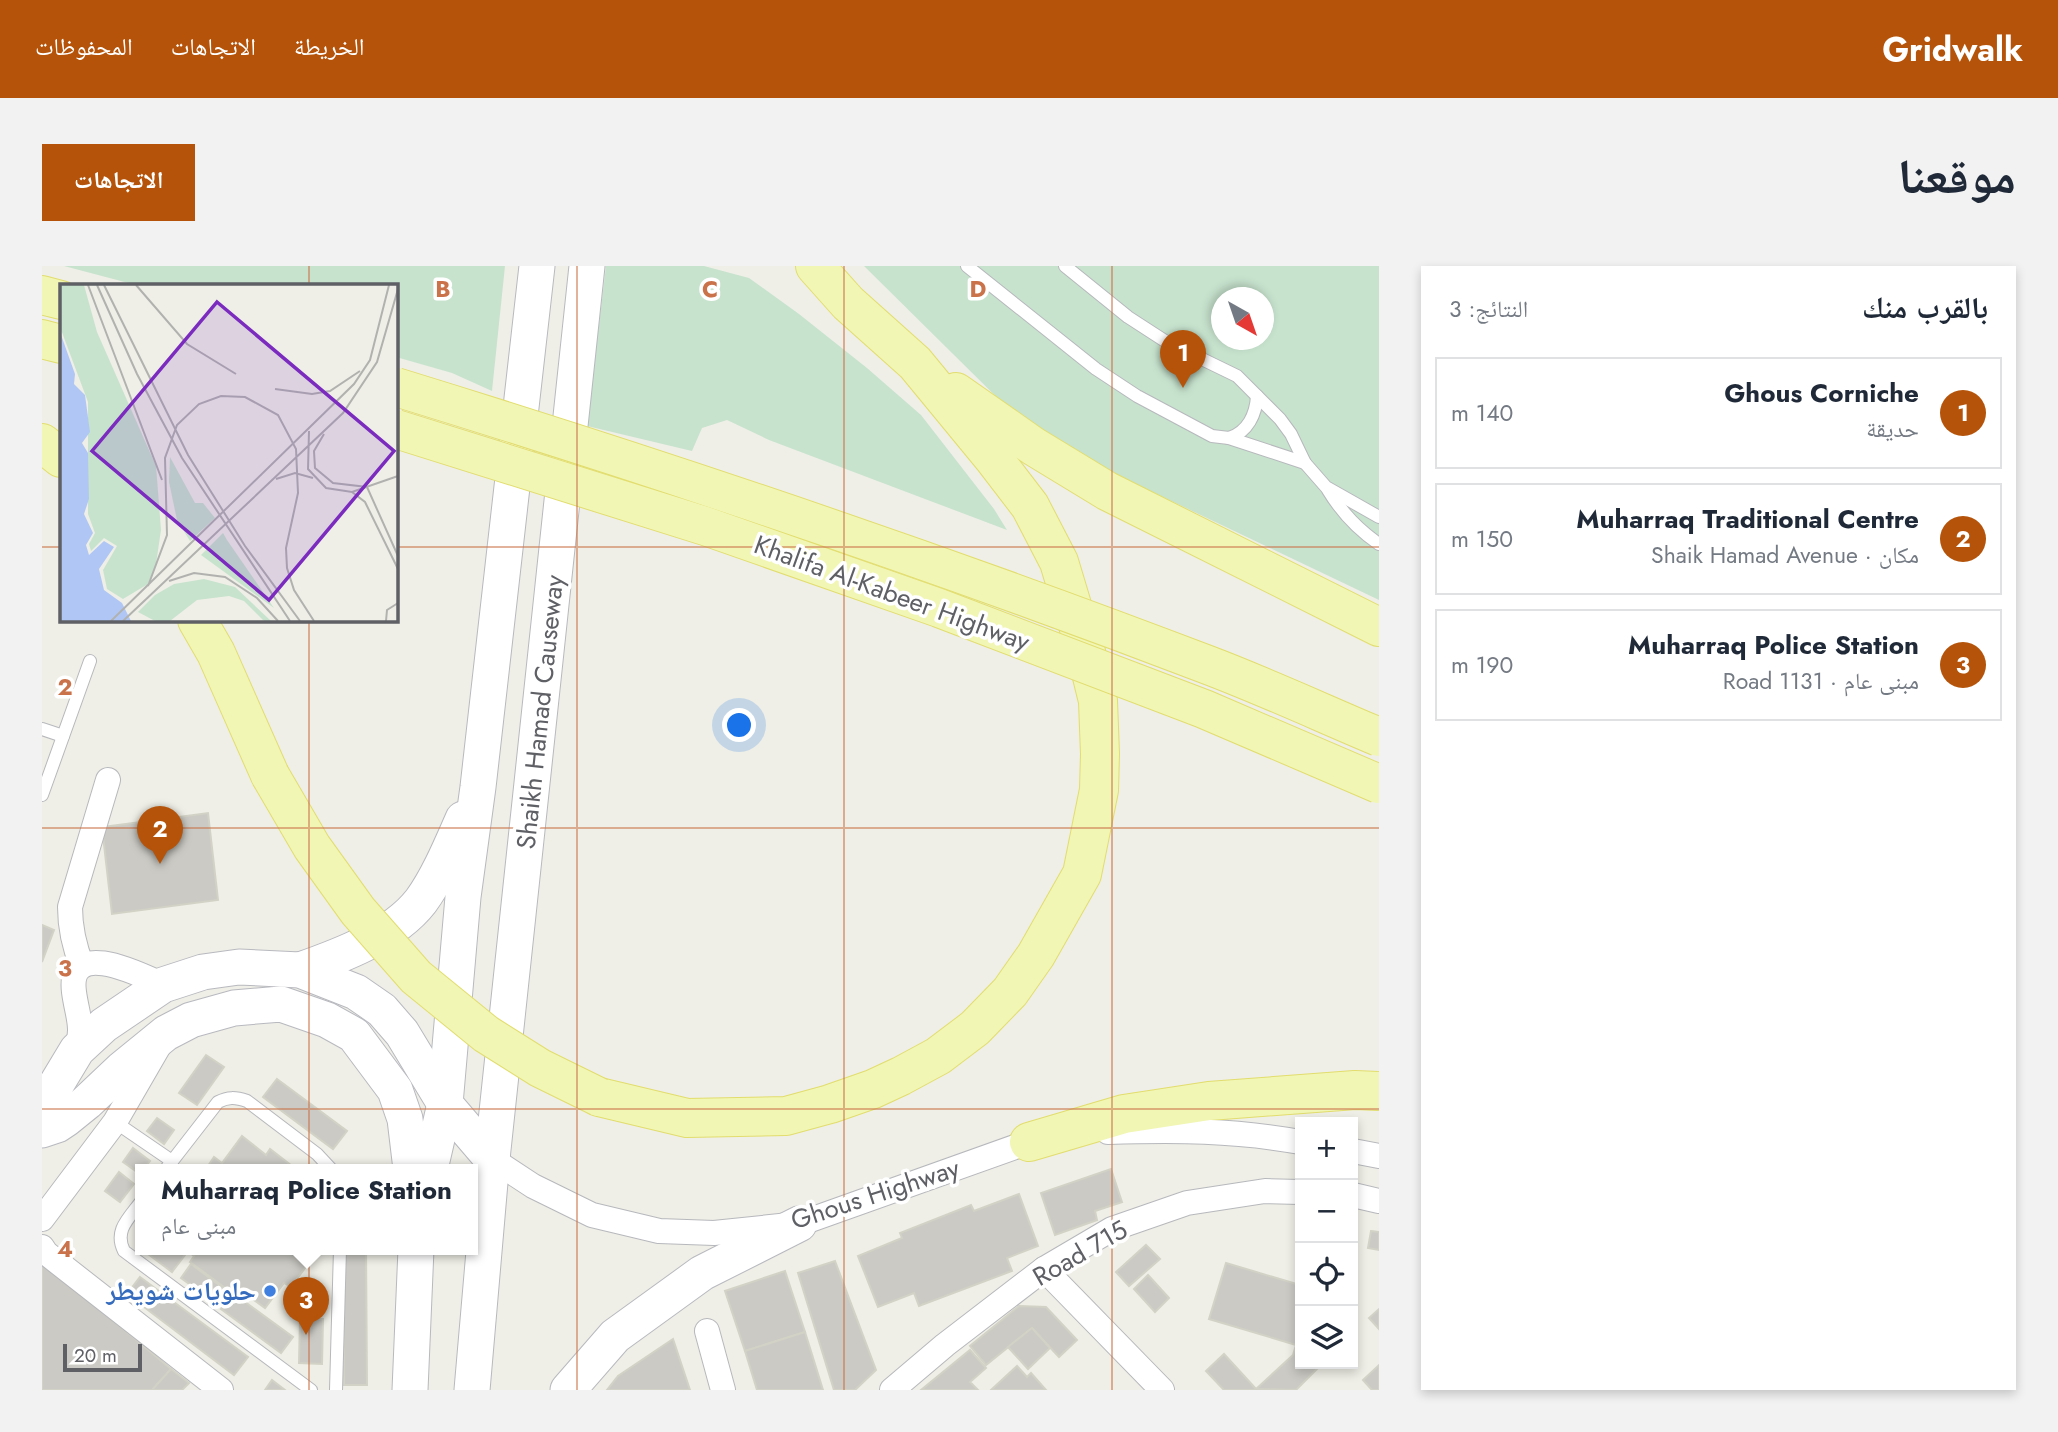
<!DOCTYPE html>
<html lang="ar">
<head>
<meta charset="utf-8">
<style>
	:root { --surface:#fff; --page:#f2f2f3; --text:#1f2937; --muted:#747a83; --line:#e0e1e3; --accent:#b45309 }
	body { margin:0; font-family:Jost,"Noto Naskh Arabic",sans-serif; background:var(--page); color:var(--text); direction:rtl }
	.controls { position:absolute; right:21px; bottom:21px; display:grid; overflow:hidden; border-radius:0px; box-shadow:0 4px 10px #0003 }
	.controls button { width:63px; height:63px; display:grid; place-items:center; padding:0; border:0; border-bottom:2px solid var(--line); background:var(--surface); color:var(--text); font:35px sans-serif }
	.compass { position:absolute; left:1169px; top:21px; width:63px; height:63px; border-radius:50%; background:var(--surface); box-shadow:0 4px 10px #0003; rotate:140deg }
	.scale { position:absolute; left:21px; bottom:18px; width:79px; box-sizing:border-box; padding-left:7px; border:4px solid #5f6066; border-top:0; font-size:19px; line-height:24px; white-space:nowrap; color:#5f6066; -webkit-text-stroke:5px #fff; paint-order:stroke }
	.you { position:absolute; left:698px; top:460px; width:24px; height:24px; margin:-18px; border:5px solid #fff; border-radius:50%; background:#1a73e8; box-shadow:0 0 0 10px #1a73e833 }
	.badge { display:grid; place-items:center; width:46px; height:46px; border-radius:50%; background:var(--accent); color:#fff; font-size:23px; font-weight:700 }
	.pin { position:absolute; translate:-50% -58px; filter:drop-shadow(0 2px 4px #0008) }
	.pin::after { content:''; position:absolute; top:37px; width:24px; height:21px; background:inherit; clip-path:polygon(0 0,100% 0,50% 100%) }
	.popup { position:absolute; left:93px; top:898px; width:343px; height:91px; box-sizing:border-box; display:grid; place-content:center; border-radius:0px; background:var(--surface); filter:drop-shadow(0 2px 5px #0005); font-size:23px; white-space:nowrap; color:var(--muted) }
	.popup b { font-size:26px; color:var(--text) }
	.popup::after { content:''; position:absolute; left:50%; top:100%; margin-left:-14px; border:14px solid transparent; border-top-color:var(--surface) }
	.list { margin:0; padding:0; list-style:none }
	h2 { display:flex; justify-content:space-between; align-items:center; height:91px; margin:0; padding:0 28px; font-size:30px }
	h2 small { font-size:23px; font-weight:400; color:var(--muted) }
	.list li { display:grid; grid-template-columns:46px 1fr auto; gap:21px; align-items:center; box-sizing:border-box; height:112px; margin:0 14px 14px; padding:0 14px; border:2px solid var(--line); border-radius:0px }
	.list b { display:block; font-size:26px; white-space:nowrap }
	.list p { margin:0; font-size:23px; white-space:nowrap; color:var(--muted) }
	.list em { font-size:23px; font-style:normal; color:var(--muted) }
	.icon { flex:none; width:38px; height:38px; fill:none; stroke:currentColor; stroke-width:2; stroke-linecap:round; stroke-linejoin:round }
	.map { position:relative; flex:none; width:1337px; height:1124px; overflow:hidden; direction:ltr; border-radius:0px }
	header { display:flex; align-items:center; gap:42px; box-sizing:border-box; height:98px; padding:0 35px; background:var(--accent); color:#fff }
	header strong { font-size:33px }
	nav { display:flex; gap:38px; margin-inline-start:auto; font-size:24px }
	.intro { display:flex; align-items:center; justify-content:space-between; box-sizing:border-box; height:168px; padding:0 42px }
	h1 { margin:0; font-size:49px }
	.button { padding:18px 32px; border-radius:0px; background:var(--accent); color:#fff; font-size:24px; font-weight:700 }
	main { display:flex; gap:42px; padding:0 42px }
	aside { flex:1; background:var(--surface); border-radius:0px; box-shadow:0 4px 10px #0003 }
	.map>svg:first-child { display:block }
	.green { fill:#c7e3ce; fill-rule:evenodd }
	.building { fill:#cbcac4; stroke:#d3d2c6; stroke-width:2 }
	.lines { fill:none; stroke-linecap:round; stroke-linejoin:round }
	.lane-casing { stroke:#b7b8bc; stroke-width:14 }
	.street-casing { stroke:#b7b8bc; stroke-width:26 }
	.secondary-casing { stroke:#b8b9bf; stroke-width:37 }
	.primary-casing { stroke:#e2dd6d; stroke-width:40 }
	.lane { stroke:#fff; stroke-width:12 }
	.street { stroke:#fff; stroke-width:24 }
	.secondary { stroke:#fff; stroke-width:35 }
	.primary { stroke:#f1f6b5; stroke-width:38 }
	.primary-bridge-casing { stroke:#e2dd6d; stroke-width:40; stroke-linecap:butt }
	.primary-bridge { stroke:#f1f6b5; stroke-width:38 }
	.grid { fill:none; stroke:#ca7249; stroke-width:2; stroke-opacity:0.55 }
	.shop-dot { fill:#3f7fe0; stroke:#fff; stroke-width:2.5 }
	.labels { text-anchor:middle; dominant-baseline:central; stroke-width:7; stroke-linejoin:round; paint-order:stroke }
	.street-label { font-size:26px; fill:#5f6066; stroke:#fff }
	.shop-label { font-size:26px; font-weight:bold; fill:#366cbe; stroke:#fff; text-anchor:end }
	.inset-road { fill:none; stroke:#b1b2af; stroke-width:2 }
	.view { fill:#7b2cbf; fill-opacity:0.15; stroke:#7b2cbf; stroke-width:3.5 }
	.inset-edge { fill:none; stroke:#5f6066; stroke-width:3.5 }
	.grid-label { font-size:23px; text-anchor:middle; font-weight:bold; fill:#ca7249; stroke:#fff; stroke-width:7; stroke-linejoin:round; paint-order:stroke }
</style>
</head>
<body>
<header>
<strong>Gridwalk</strong>
<nav><a>الخريطة</a><a>الاتجاهات</a><a>المحفوظات</a></nav>
</header>
<div class="intro"><h1>موقعنا</h1><a class="button">الاتجاهات</a></div>
<main>
<aside>
<h2>بالقرب منك<small>النتائج: 3</small></h2>
<ul class="list">
<li><span class="badge">1</span><div><b>Ghous Corniche</b><p>حديقة</p></div><em>140 m</em></li>
<li><span class="badge">2</span><div><b>Muharraq Traditional Centre</b><p>مكان · Shaik Hamad Avenue</p></div><em>150 m</em></li>
<li><span class="badge">3</span><div><b>Muharraq Police Station</b><p>مبنى عام · Road 1131</p></div><em>190 m</em></li>
</ul>
</aside>
<div class="map">
<svg width="1337" height="1124" viewBox="0 0 1337 1124">
	<rect width="100%" height="100%" fill="#efefe7"/>
	<g class="green">
		<polygon points="22,0 463,0 450,125 410,107 354,91 354,19 94,19"/>
		<polygon points="564,0 662,0 707,12 757,48 825,102 879,149 952,243 965,264 727,174 685,154 660,162 650,185 545,160"/>
		<path d="M822 0H1337V334L995 171ZM1180 32H1222V74H1180Z"/>
	</g>
	<g class="building">
		<polygon points="166,547 176,634 70,648 60,561"/>
		<polygon points="0,659 12,664 0,696"/>
		<polygon points="164,789 182,801 155,839 137,827"/>
		<polygon points="235,813 305,865 291,883 221,831"/>
		<polygon points="115,852 132,864 122,878 105,865"/>
		<polygon points="200,870 224,889 228,883 254,903 164,903 172,891 180,897"/>
		<polygon points="91,882 108,895 102,903 98,903 98,908 81,896"/>
		<polygon points="1069,903 1080,936 1053,945 1055,954 1013,969 999,927"/>
		<polygon points="77,906 92,918 78,936 63,925"/>
		<polygon points="977,928 996,980 965,992 970,1005 877,1040 872,1027 836,1041 816,990 860,972 858,967 929,939 932,945"/>
		<polygon points="1329,965 1337,966 1337,984 1326,982"/>
		<polygon points="1104,979 1118,993 1087,1020 1074,1006"/>
		<polygon points="109,983 135,983 143,989 130,1006 106,988"/>
		<polygon points="143,983 277,983 249,1021 242,1017 223,1042 194,1021 190,1027 148,996 152,990"/>
		<polygon points="301,983 324,983 325,1119 302,1119"/>
		<polygon points="0,995 129,1103 110,1124 0,1124"/>
		<polygon points="793,995 834,1104 813,1124 792,1124 756,1007"/>
		<polygon points="1184,997 1258,1019 1258,1098 1280,1098 1254,1124 1214,1123 1251,1089 1254,1079 1167,1053"/>
		<polygon points="149,998 181,1022 171,1035 139,1012"/>
		<polygon points="743,1005 763,1066 703,1085 683,1025"/>
		<polygon points="1106,1009 1127,1032 1113,1046 1092,1023"/>
		<polygon points="98,1011 206,1091 192,1109 85,1028"/>
		<polygon points="191,1027 251,1071 239,1087 179,1043"/>
		<polygon points="977,1040 1004,1041 1035,1074 1017,1091 990,1062 944,1099 928,1080"/>
		<polygon points="1337,1043 1337,1063 1327,1052"/>
		<polygon points="258,1052 281,1053 280,1098 257,1097"/>
		<polygon points="990,1062 1008,1082 986,1103 966,1081"/>
		<polygon points="763,1066 781,1124 715,1124 703,1085"/>
		<polygon points="631,1073 648,1124 565,1124 576,1110"/>
		<polygon points="928,1084 944,1102 928,1116 936,1124 879,1124"/>
		<polygon points="1182,1088 1214,1123 1215,1124 1182,1124 1164,1105"/>
		<polygon points="1337,1099 1337,1124 1330,1124 1321,1114"/>
		<polygon points="975,1100 985,1111 989,1107 1004,1124 949,1124"/>
		<polygon points="129,1103 147,1117 140,1124 110,1124"/>
		<polygon points="230,1114 243,1124 223,1124"/>
	</g>
	<g class="lines">
		<g class="lane-casing">
			<g id="lane">
				<polyline points="925,0 1054,103 1095,130 1170,170 1187,172 1263,197"/>
				<polyline points="1023,0 1086,51 1123,75 1195,110 1238,153 1249,168 1263,197 1284,221 1337,251"/>
				<path d="M1187 172C1206 166 1214 148 1215 130"/>
				<path d="M1286 224C1300 247 1315 263 1337 278"/>
				<polyline points="0,463 21,470"/>
				<polyline points="0,529 48,395"/>
				<polyline points="73,856 130,895"/>
				<path d="M124 903 176 836C186 831 193 831 205 835L275 888 289 903"/>
				<path d="M98 937C86 953 72 965 82 985L269 1124"/>
				<polyline points="294,1124 298,983"/>
			</g>
		</g>
		<g class="street-casing">
			<g id="street">
				<path d="M40 700C32 680 28 663 28 641L66 514"/>
				<path d="M35 784C42 760 35 749 32 726 25 671 99 709 121 719"/>
				<path d="M1066 866C1133 864 1192 864 1258 876"/>
				<polyline points="1311,885 1337,890"/>
				<polyline points="450,893 491,920 550,949 617,965 672,967 757,958 987,876 999,874"/>
				<polyline points="1311,929 1337,935"/>
				<polyline points="0,953 73,856 117,780"/>
				<polyline points="0,981 4,987 179,1124"/>
				<polyline points="1002,1003 1120,1124"/>
				<polyline points="665,1065 681,1124"/>
				<polyline points="850,1124 903,1079 1002,1003 1070,963 1145,937 1223,925 1258,926"/>
			</g>
		</g>
		<g class="secondary-casing">
			<g id="secondary">
				<path d="M258 704C298 690 352 670 379 635 396 612 410 578 421 553"/>
				<polyline points="0,842 35,784 62,759 121,719 161,706 197,701 258,704 314,726 340,744 360,767 403,838 450,893"/>
				<polyline points="0,864 15,859 24,853 45,836 81,802 124,767 149,754 192,742 239,738 285,754 312,769 353,824 363,853 369,903"/>
				<polyline points="388,903 403,838 421,631 436,521 495,0"/>
				<polyline points="368,1124 374,983"/>
				<polyline points="430,1124 450,893 545,0"/>
				<polyline points="526,1124 573,1070 660,1007 757,958"/>
			</g>
		</g>
		<g class="primary-casing">
			<g id="primary">
				<polyline points="0,29 19,34"/>
				<polyline points="0,73 19,78"/>
				<polyline points="914,126 991,180 1065,225 1337,361"/>
				<polyline points="0,177 19,192"/>
				<polyline points="155,354 174,387 228,509"/>
				<polyline points="557,831 645,852 744,850 788,838 831,823 859,810 896,790 933,762 968,726 994,689 1040,608 1057,524 1058,488 1056,435 1044,386 1017,296 988,240 952,193 873,97 806,37 773,0"/>
				<polyline points="987,876 1082,848 1167,835 1313,824 1337,825"/>
			</g>
		</g>
		<use href="#lane" class="lane"/>
		<use href="#street" class="street"/>
		<use href="#secondary" class="secondary"/>
		<use href="#primary" class="primary"/>
		<g class="primary-bridge-casing">
			<g id="primary-bridge">
				<path d="M354 121C627 205 899 297 1166 399 1224 421 1280 447 1337 471"/>
				<polyline points="354,163 663,260 897,342 1162,443 1337,518"/>
				<polyline points="228,509 270,581 316,645 374,711 444,768 498,802 557,831"/>
			</g>
		</g>
		<use href="#primary-bridge" class="primary-bridge"/>
	</g>
	<path class="grid" d="M267 0V19M535 0V1124M802 0V1124M1070 0V1124M0 281H19M354 281H1337M267 354V1124M0 562H1337M0 843H1337"/>
	<circle class="shop-dot" cx="228" cy="1025" r="7"/>
	<g class="labels">
		<g class="street-label">
			<text transform="translate(850 327) rotate(20)">Khalifa Al-Kabeer Highway</text>
			<text transform="translate(498 446) rotate(-84)">Shaikh Hamad Causeway</text>
			<text transform="translate(833 928) rotate(-18)">Ghous Highway</text>
			<text transform="translate(1038 987) rotate(-30)">Road 715</text>
		</g>
		<g class="shop-label">
			<text x="214" y="1025">حلويات شويطر</text>
		</g>
	</g>
	<g transform="translate(18 18)">
		<rect width="338" height="338" fill="#efefe7"/>
		<path d="M0 1H24L37 48 96 182 101 246 96 280 88 300 63 315 47 305 43 286 57 262 44 254 31 267 29 260 35 249 28 230V118L0 43ZM110 173 135 219H143L155 234 130 257 117 236 109 198ZM163 249 167 256 214 324 141 271ZM144 295 175 303 211 337H204L184 317 169 312 137 316 110 337H95L78 328 95 311 114 300Z" fill="#c7e3ce"/>
		<path d="M0 48 15 90 14 100 25 111 30 148 22 159 28 169 29 215 24 230 33 249 26 261 29 271 44 257 54 263 39 285 44 306 62 319 71 337H0Z" fill="#b0c7f6"/>
		<path class="inset-road" d="M28 1 102 196M37 1 77 90 122 174 230 337M44 1 128 171 185 262 240 337M76 1 127 60 176 90M215 105 252 110 270 107 300 87M249 147 248 185 266 204 292 208 338 192M264 150 254 167 255 184 273 199 307 203 338 272M216 195 235 189 253 194M292 208 305 218 338 285M109 297 134 289 165 293 197 314 218 337M88 302 107 251 105 174 117 141 139 120 161 112 185 113 218 131 236 165 238 209 226 264 227 284 234 306 254 337M51 337 294 100 310 76 329 1M63 337 283 129 317 78 338 5M326 337 327 326 338 319"/>
		<path class="view" d="M157 18 334 167 209 316 32 167Z"/>
		<rect width="338" height="338" class="inset-edge"/>
	</g>
	<g class="grid-label">
		<text x="401" y="31">B</text>
		<text x="668" y="31">C</text>
		<text x="936" y="31">D</text>
		<text x="23" y="429">2</text>
		<text x="23" y="710">3</text>
		<text x="23" y="991">4</text>
	</g>
</svg>
<div class="controls">
<button>+</button>
<button>−</button>
<button><svg class="icon" aria-label="locate" viewBox="0 0 24 24"><circle cx="12" cy="12" r="6"/><path d="M12 2v4M12 18v4M2 12h4M18 12h4"/></svg></button>
<button><svg class="icon" aria-label="layers" viewBox="0 0 24 24"><path d="M12 4l9 5-9 5-9-5zM3 14l9 5 9-5"/></svg></button>
</div>
<svg class="compass" viewBox="-18 -18 36 36"><path d="M0-13l5 13h-10z" fill="#e53935"/><path d="M0 13l5-13h-10z" fill="#747a83"/></svg>
<div class="scale">20 m</div>
<div class="you"></div>
<div class="pin badge" style="left:1141px;top:122px">1</div>
<div class="pin badge" style="left:118px;top:598px">2</div>
<div class="pin badge" style="left:264px;top:1069px">3</div>
<div class="popup"><b>Muharraq Police Station</b>مبنى عام</div>
</div>
</main>
</body>
</html>
